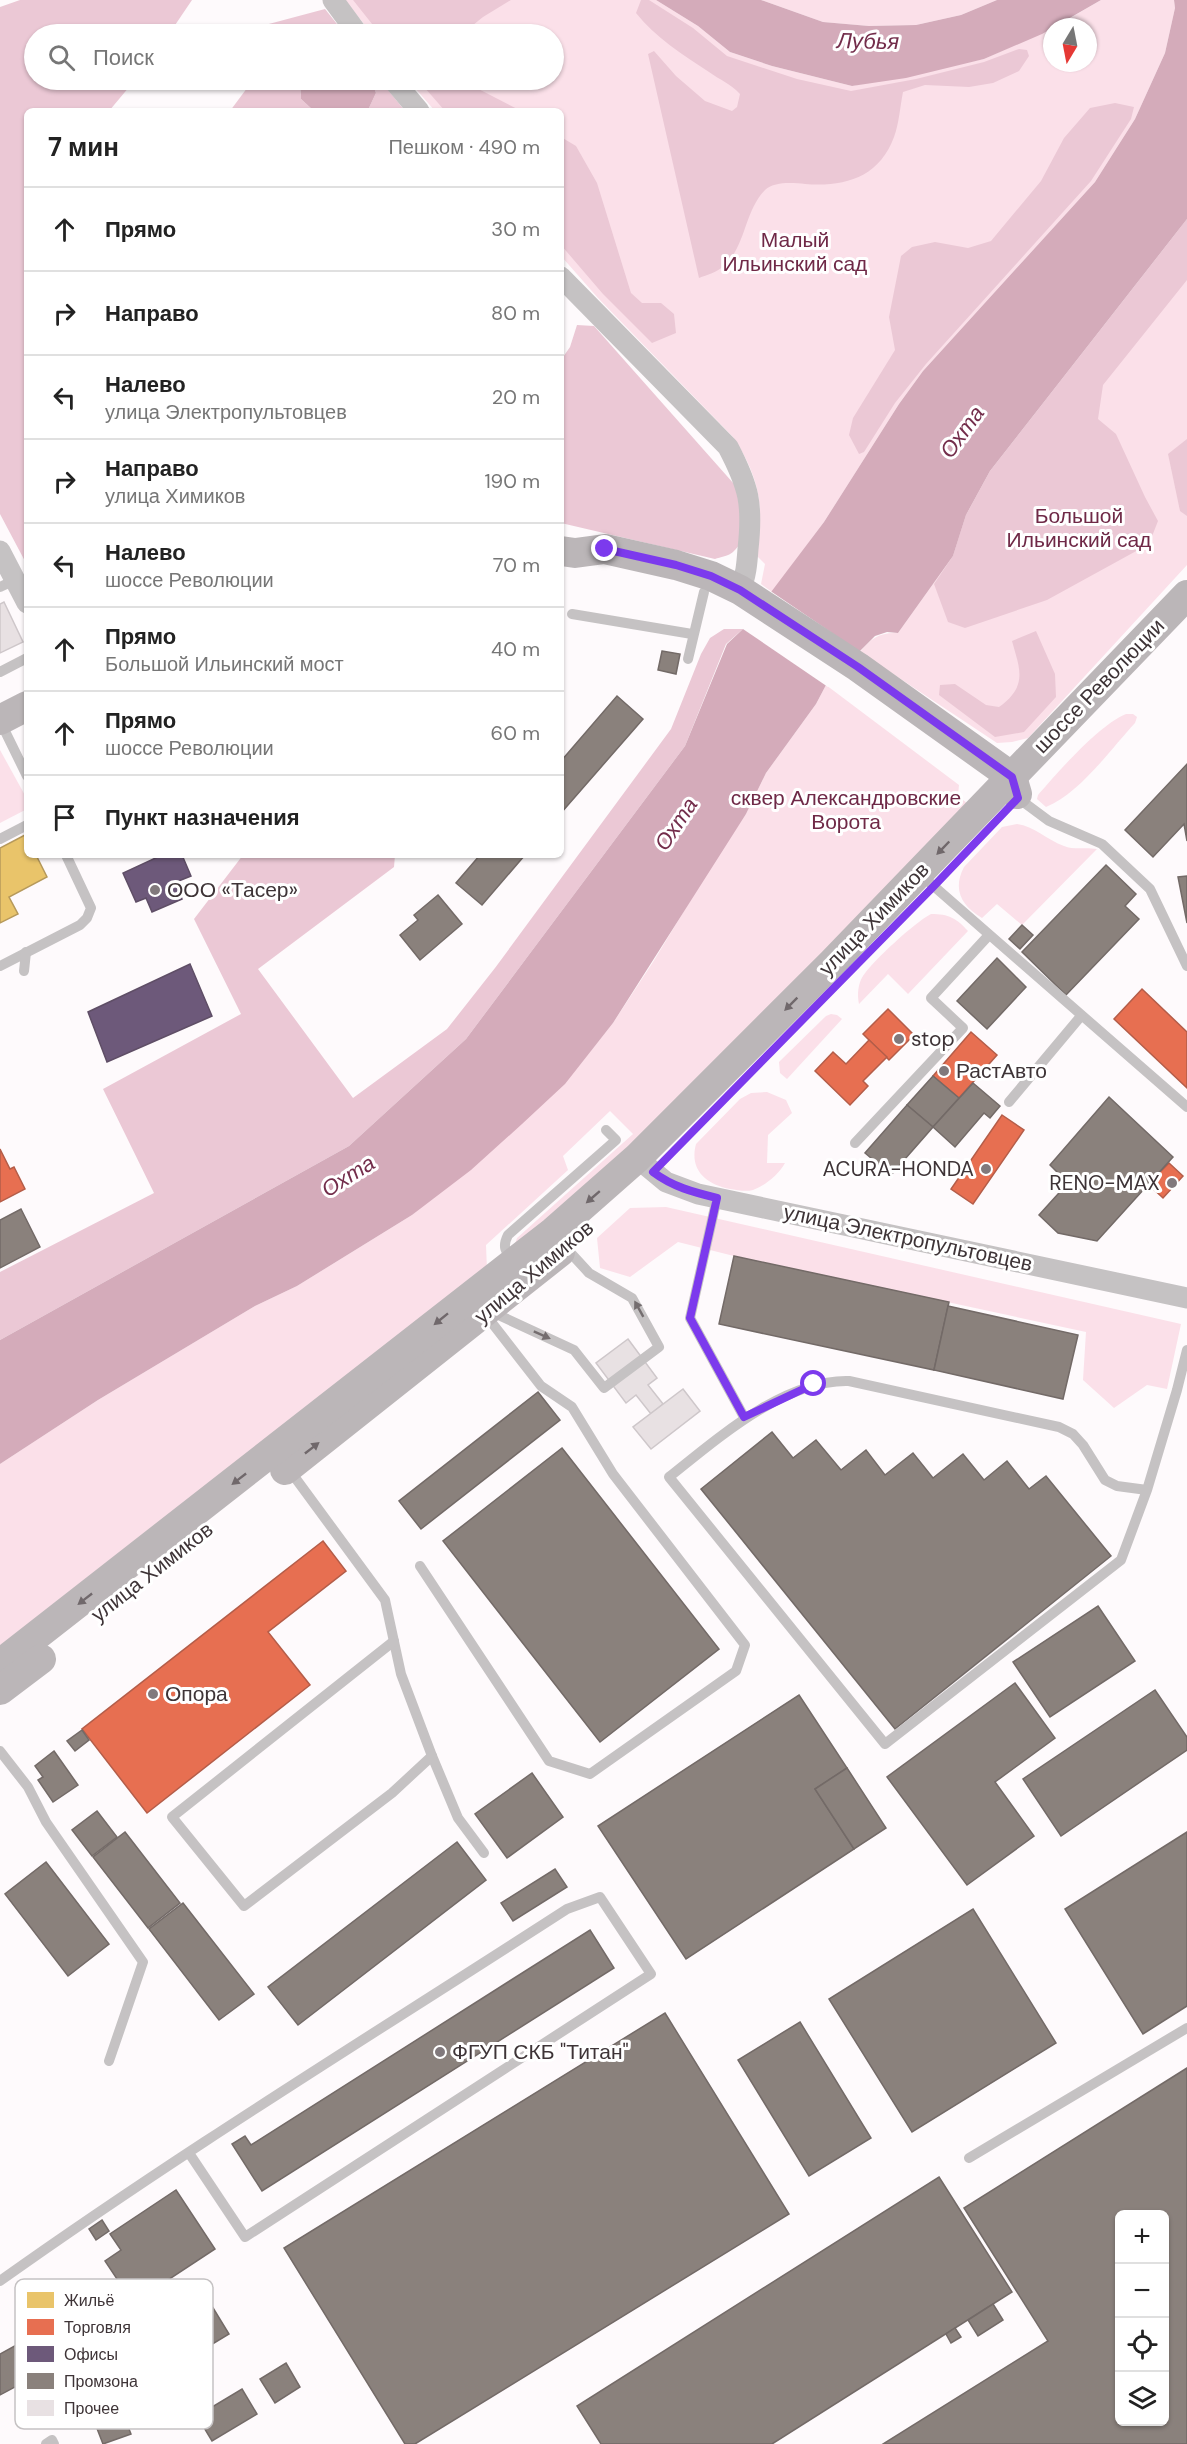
<!DOCTYPE html>
<html lang="ru">
<head>
<meta charset="utf-8">
<style>
	:root { --surface:#fff; --page:#f6f6f6; --text:#222; --muted:#767676; --line:#e0e0e0 }
	body { margin:0; font-family:"DM Sans",sans-serif; background:var(--page); color:var(--text) }
	.controls { position:absolute; right:18px; bottom:18px; display:grid; overflow:hidden; border-radius:9px; box-shadow:0 2px 4px #0004 }
	.controls button { width:54px; height:54px; display:grid; place-items:center; padding:0; border:0; border-bottom:2px solid var(--line); background:var(--surface); color:var(--text); font:30px sans-serif }
	.compass { position:absolute; left:1043px; top:18px; width:54px; height:54px; border-radius:50%; background:var(--surface); box-shadow:0 2px 4px #0004; rotate:190deg }
	.stop { position:absolute; width:18px; height:18px; margin:-14px; border:4px solid #7c3aed; border-radius:50%; background:#fff }
	.stop.end { background:#7c3aed; border-color:#fff; box-shadow:0 2px 6px #0008 }
	.list { margin:0; padding:0; list-style:none }
	h2 { display:flex; justify-content:space-between; align-items:center; height:78px; margin:0; padding:0 24px; font-size:26px }
	h2 small { font-size:20px; font-weight:400; color:var(--muted) }
	.list li { display:grid; grid-template-columns:39px 1fr auto; gap:18px; align-items:center; box-sizing:border-box; height:84px; padding:0 24px; border-top:2px solid var(--line) }
	.list b { display:block; font-size:22px; white-space:nowrap }
	.list p { margin:0; font-size:20px; white-space:nowrap; color:var(--muted) }
	.list em { font-size:20px; font-style:normal; color:var(--muted) }
	.icon { flex:none; width:33px; height:33px; fill:none; stroke:currentColor; stroke-width:2; stroke-linecap:round; stroke-linejoin:round }
	.map { position:relative; flex:none; width:1187px; height:2444px; overflow:hidden }
	.search { position:absolute; background:var(--surface); box-shadow:0 2px 4px #0004; left:24px; top:24px; width:540px; height:66px; display:flex; align-items:center; gap:15px; box-sizing:border-box; padding:0 21px; border-radius:33px; color:var(--muted); font-size:22px }
	.panel { position:absolute; background:var(--surface); box-shadow:0 2px 4px #0004; left:24px; top:108px; width:540px; height:750px; border-radius:9px }
	.map>svg:first-child { display:block }
	.green { fill:#fbe0e9 }
	.forest { fill:#ebc8d5 }
	.water { fill:#d4abba }
	.pier { fill:#fefafc }
	.homes { fill:#e9c46a; stroke:#b6995b; stroke-width:1.5 }
	.shops { fill:#e76f51; stroke:#b45d49; stroke-width:1.5 }
	.offices { fill:#6d597a; stroke:#5f4e66; stroke-width:1.5 }
	.industry { fill:#8a817c; stroke:#736a67; stroke-width:1.5; fill-rule:evenodd }
	.building { fill:#e8e1e3; stroke:#cec7ca; stroke-width:1.5 }
	.lines { fill:none; stroke-linecap:round; stroke-linejoin:round }
	.lane { stroke:#c5c2c3; stroke-width:10 }
	.street { stroke:#c5c2c3; stroke-width:21 }
	.secondary { stroke:#bbb6b8; stroke-width:30 }
	.oneway { fill:#70686b }
	.oneway2 { fill:#746d6f }
	.route { stroke:#7c3aed; stroke-width:8 }
	.poi-dot { fill:#81797c; stroke:#fff; stroke-width:2 }
	.labels { text-anchor:middle; dominant-baseline:central; stroke-width:6; stroke-linejoin:round; paint-order:stroke }
	.park-label { font-size:21px; fill:#6f2947; stroke:#fff }
	.street-label { font-size:21px; fill:#3e3437; stroke:#fff }
	.poi-label { font-size:21px; fill:#3e3437; stroke:#fff; text-anchor:start }
	.water-label { font-size:22px; font-style:italic; fill:#732d4b; stroke:#fff }
	.key { fill:#fff; stroke:#c5c2c3; stroke-width:1.5 }
	.key-label { font-size:16px; fill:#3e3437 }
</style>
</head>
<body>
<div class="map">
<svg width="1187" height="2444" viewBox="0 0 1187 2444">
	<rect width="100%" height="100%" fill="#fefafc"/>
	<g class="green">
		<path d="M345 0H656L698 26 730 52 772 66 852 86 984 59 1052 28V63H1088V27H1055L1101 0H1174L1175 8 1165 53 1135 119 1095 182 923 371 899 404 824 522 772 592 761 584 765 564 757 556C757 542 760 527 760 513 760 486 748 459 733 437L598 298 561 256V111H435L408 80H554V34H372Z"/>
		<polygon points="761,0 997,0 961,15 916,25 869,26 823,22"/>
		<path d="M1187 219V565L1028 738 1012 742 997 743 860 652C871 638 880 632 898 633L953 556 966 515Z"/>
		<polygon points="826,685 959,785 958,796 972,807 640,1141 514,1247 517,1238 633,1134 610,1111 563,1156 568,1170 486,1245 487,1270 0,1654 0,1464 98,1400 255,1306 297,1286 412,1215 564,1084 613,1023 653,962 715,860 746,814 766,773 816,704"/>
		<path d="M1126 714H1133L1137 717 1135 723C1110 750 1080 793 1046 807L1037 799 1038 795C1058 772 1099 725 1126 714Z"/>
		<polygon points="0,750 27,799 27,809 0,823"/>
		<path d="M1017 824C1034 826 1047 840 1064 846 1073 850 1086 847 1097 849L1022 925 997 904 982 918C962 906 952 890 964 867L1002 827Z"/>
		<path d="M931 914C949 914 956 918 968 931L908 994 888 974 859 1004C857 994 858 984 863 976 874 960 914 923 931 914Z"/>
		<polygon points="831,1014 837,1015 842,1019 787,1079 780,1073 779,1062 826,1016"/>
		<path d="M767 1092 786 1100 792 1113 768 1135 767 1163H785C778 1175 766 1185 753 1190 746 1192 737 1190 730 1189 706 1184 689 1170 696 1144L740 1099 751 1093Z"/>
		<polygon points="666,1207 1181,1324 1167,1389 1147,1385 1114,1408 1083,1380 1086,1332 734,1256 678,1242 630,1277 600,1268 597,1238 630,1208"/>
	</g>
	<g class="forest">
		<polygon points="20,0 192,0 169,34 34,34 34,80 135,80 109,111 27,111 27,565 0,514 0,7"/>
		<polygon points="353,0 511,0 483,17 462,34 380,34"/>
		<path d="M641 0H649L693 28 727 56 797 79 851 91 916 79 984 62 1019 49 1027 50 1029 56 1019 71 993 83 969 87 925 85 903 92C900 107 899 124 894 137 879 178 844 187 805 184 793 183 775 181 765 190 744 212 746 246 724 266 717 272 707 275 699 278L648 54 654 51 676 76 705 101 732 111 737 107 740 94C731 84 720 80 709 72 683 55 655 37 636 13Z"/>
		<polygon points="325,9 345,34 260,34 265,25"/>
		<polygon points="253,80 300,80 301,99 314,111 230,111"/>
		<polygon points="371,80 380,80 405,111 365,111 368,110 376,93"/>
		<polygon points="418,80 461,80 521,111 445,111"/>
		<polygon points="1115,103 1134,107 1131,119 1091,181 926,364 895,403 864,452 859,454 849,435 853,418 895,350 889,317 901,256 912,247 935,242 968,248 991,241 1041,181 1064,138 1090,108"/>
		<polygon points="561,137 576,146 597,183 631,293 642,303 661,303 674,314 676,333 652,343 603,294 561,245"/>
		<polygon points="1187,219 1187,280 1103,385 1098,419 1116,434 1145,497 1158,521 1149,544 1047,600 965,628 948,622 934,584 953,556 966,515 990,471"/>
		<path d="M577 325 594 326 734 484C741 502 752 536 733 552 729 556 720 557 715 559L561 523V360L570 347Z"/>
		<polygon points="1187,439 1187,516 1180,511 1168,454"/>
		<polygon points="724,629 743,629 726,644 685,746 466,1039 349,1146 0,1340 0,1272 154,1193 103,1089 241,1014 194,919 243,855 395,855 394,867 258,969 353,1098 447,1029 495,968 671,729 701,654 710,638"/>
		<path d="M1036 631 1055 674 1056 697 1024 732 995 737 939 695 940 685 955 684 986 705 999 707C1028 686 1020 670 1012 641Z"/>
	</g>
	<g class="water">
		<polygon points="656,0 761,0 823,22 869,26 916,25 961,15 997,0 1101,0 1042,34 984,59 906,78 852,86 772,66 730,52 698,26"/>
		<polygon points="1174,0 1187,0 1187,219 990,471 966,515 953,556 898,633 887,632 875,636 826,685 816,704 766,773 746,814 613,1023 565,1084 522,1124 471,1170 412,1215 297,1286 255,1306 98,1400 0,1464 0,1340 349,1146 466,1039 685,746 727,644 743,629 824,522 899,404 923,371 1095,182 1135,119 1165,53 1175,8"/>
		<polygon points="300,80 371,80 376,93 368,110 365,111 314,111 301,99"/>
	</g>
	<polygon class="pier" points="769,590 863,654 828,687 740,627"/>
	<polygon class="homes" points="25,835 27,855 36,855 47,877 9,897 18,914 0,923 0,848"/>
	<g class="shops">
		<polygon points="1142,989 1187,1032 1187,1088 1114,1019"/>
		<polygon points="888,1009 914,1035 889,1060 863,1034"/>
		<polygon points="971,1032 997,1055 959,1098 933,1076"/>
		<polygon points="869,1040 887,1057 863,1081 868,1086 850,1105 815,1071 833,1052 846,1064"/>
		<polygon points="1002,1115 1024,1130 973,1204 951,1189"/>
		<polygon points="0,1149 10,1169 14,1167 25,1189 0,1202"/>
		<polygon points="1169,1163 1183,1176 1163,1198 1148,1184"/>
		<polygon points="323,1541 346,1571 268,1632 310,1685 147,1813 82,1729"/>
	</g>
	<g class="offices">
		<polygon points="162,855 182,855 191,876 176,882 182,899 152,912 146,898 136,902 123,873"/>
		<polygon points="190,964 212,1016 107,1062 88,1012"/>
	</g>
	<g class="industry">
		<polygon points="662,651 680,654 676,674 658,670"/>
		<polygon points="617,696 643,719 561,813 561,761"/>
		<polygon points="1187,764 1187,841 1184,824 1153,857 1125,830"/>
		<polygon points="480,855 525,855 482,905 456,883"/>
		<polygon points="1106,865 1136,894 1125,906 1139,919 1066,995 1022,952"/>
		<polygon points="1187,876 1187,923 1178,877"/>
		<polygon points="438,895 462,924 420,960 400,935 418,920 414,915"/>
		<polygon points="1022,925 1033,935 1020,949 1009,939"/>
		<polygon points="997,958 1026,987 987,1029 957,1001"/>
		<polygon points="933,1076 959,1098 933,1127 907,1105"/>
		<polygon points="973,1083 1000,1106 990,1118 984,1113 955,1147 933,1127"/>
		<polygon points="1109,1097 1173,1157 1097,1241 1058,1233 1039,1215 1068,1183 1050,1165"/>
		<polygon points="907,1105 933,1127 891,1175 865,1153"/>
		<polygon points="21,1209 40,1247 0,1268 0,1220"/>
		<polygon points="734,1256 949,1302 934,1370 719,1324"/>
		<polygon points="948,1306 1078,1335 1063,1399 934,1370"/>
		<polygon points="538,1392 560,1420 421,1529 399,1501"/>
		<polygon points="772,1432 793,1458 816,1440 841,1470 866,1450 885,1475 913,1453 933,1478 963,1454 984,1480 1007,1461 1029,1489 1046,1476 1111,1556 895,1729 701,1489"/>
		<polygon points="562,1448 719,1649 600,1742 443,1541"/>
		<polygon points="1098,1606 1135,1661 1050,1717 1013,1662"/>
		<polygon points="1015,1683 1055,1738 995,1782 1034,1836 967,1885 887,1777"/>
		<polygon points="1155,1690 1187,1737 1187,1750 1061,1836 1023,1779"/>
		<polygon points="799,1695 847,1768 815,1789 854,1849 686,1959 598,1826"/>
		<polygon points="82,1730 89,1740 75,1751 67,1741"/>
		<polygon points="54,1751 78,1785 53,1802 38,1780 43,1777 35,1766"/>
		<polygon points="847,1768 886,1828 854,1849 815,1789"/>
		<polygon points="532,1773 563,1817 507,1858 475,1814"/>
		<polygon points="97,1811 117,1837 92,1856 72,1830"/>
		<polygon points="125,1832 180,1903 148,1928 93,1857"/>
		<polygon points="1187,1832 1187,2006 1143,2034 1065,1909"/>
		<polygon points="457,1842 486,1880 298,2025 268,1987"/>
		<polygon points="46,1862 109,1944 68,1976 5,1894"/>
		<polygon points="555,1869 567,1887 513,1921 501,1903"/>
		<polygon points="183,1903 254,1994 219,2020 149,1929"/>
		<polygon points="973,1909 1056,2043 912,2132 829,1999"/>
		<polygon points="590,1930 614,1968 262,2191 232,2144 245,2136 251,2145"/>
		<polygon points="665,2013 789,2214 415,2444 405,2444 284,2248"/>
		<polygon points="800,2022 871,2138 809,2176 738,2060"/>
		<path d="M1187 2068V2444H883L1048 2341 964 2208ZM1120 2214H1164V2422H1120Z"/>
		<polygon points="939,2177 1012,2292 772,2444 601,2444 577,2406"/>
		<polygon points="176,2190 215,2249 133,2303 105,2261 121,2250 110,2234"/>
		<polygon points="102,2220 109,2231 96,2240 89,2229"/>
		<polygon points="207,2298 229,2334 168,2371 146,2334"/>
		<polygon points="993,2304 1003,2320 978,2336 968,2320"/>
		<polygon points="955,2328 961,2337 951,2343 946,2334"/>
		<polygon points="38,2333 56,2365 0,2395 0,2354"/>
		<polygon points="286,2363 300,2387 275,2403 260,2379"/>
		<polygon points="242,2389 257,2414 212,2441 197,2416"/>
		<polygon points="123,2414 131,2434 103,2444 96,2426"/>
	</g>
	<g class="building">
		<polygon points="4,602 23,642 0,653 0,604"/>
		<polygon points="628,1339 657,1378 648,1385 663,1404 651,1414 636,1395 626,1403 596,1363"/>
		<polygon points="683,1389 700,1411 651,1449 633,1427"/>
	</g>
	<g class="lines">
		<g class="lane">
			<polyline points="0,587 15,580"/>
			<polyline points="572,614 692,634"/>
			<polyline points="688,659 704,592"/>
			<polyline points="0,672 27,658"/>
			<polyline points="0,721 27,776"/>
			<polyline points="1018,798 1049,821 1102,844 1150,889 1187,966"/>
			<polyline points="0,839 27,825"/>
			<polyline points="921,875 1187,1107"/>
			<polyline points="0,966 80,925 87,918 91,908 66,855"/>
			<polyline points="24,971 26,952"/>
			<polyline points="1009,1102 1081,1016"/>
			<polyline points="855,1143 963,1028 931,998 989,935"/>
			<polyline points="717,1198 690,1318 744,1417"/>
			<path d="M514 1261C505 1251 502 1247 508 1235L616 1140 606 1130"/>
			<polyline points="492,1312 574,1350 604,1388 659,1347 632,1298 589,1273 566,1248"/>
			<polyline points="288,1468 385,1600 401,1674 432,1756 458,1818 484,1853"/>
			<path d="M1147 1490 1117 1486 1105 1480 1083 1445 1073 1434 1059 1427 849 1381C784 1379 717 1439 669 1477L885 1744 1121 1560 1147 1490 1177 1390 1187 1350"/>
			<polyline points="420,1566 549,1761 590,1774 736,1671 745,1645 613,1474 572,1407 541,1386 485,1314"/>
			<polyline points="394,1641 172,1817 244,1906 392,1793 432,1756"/>
			<polyline points="0,1751 28,1787 46,1822 143,1962 109,2061"/>
			<polyline points="969,2158 1187,2028"/>
			<path d="M0 2281C184 2150 377 2032 567 1909L600 1897 651 1974 245 2237 189 2153"/>
			<polyline points="46,2444 52,2440 54,2444"/>
		</g>
		<g class="street">
			<polyline points="333,0 358,34"/>
			<polyline points="393,80 419,111"/>
			<path d="M561 277 728 447C749 487 753 504 748 549 747 563 746 577 740 590"/>
			<polyline points="0,551 27,603"/>
			<polyline points="637,1158 666,1182 698,1194 1187,1298"/>
		</g>
		<g class="secondary">
			<polyline points="561,551 575,553 605,549 676,565 711,576 740,590 858,667 1012,777 1017,794"/>
			<polyline points="0,720 27,706"/>
			<polyline points="285,1470 560,1252"/>
			<polyline points="0,1664 553,1232 637,1158 832,963 1187,595"/>
			<polyline points="0,1690 41,1659"/>
		</g>
	</g>
	<defs><path id="oneway-solid" d="M-6-.8H1V-3.2L6.5 0L1 3.2V.8H-6Z" transform="scale(1.5)"/></defs>
	<g class="oneway">
		<use href="#oneway-solid" transform="translate(943 848) rotate(134)"/>
		<use href="#oneway-solid" transform="translate(791 1004) rotate(135)"/>
		<use href="#oneway-solid" transform="translate(593 1197) rotate(139)"/>
		<use href="#oneway-solid" transform="translate(441 1319) rotate(141)"/>
		<use href="#oneway-solid" transform="translate(312 1448) rotate(-38)"/>
		<use href="#oneway-solid" transform="translate(239 1479) rotate(142)"/>
		<use href="#oneway-solid" transform="translate(85 1599) rotate(142)"/>
	</g>
	<g class="oneway2">
		<use href="#oneway-solid" transform="translate(639 1309) rotate(-119)"/>
		<use href="#oneway-solid" transform="translate(542 1335) rotate(24)"/>
	</g>
	<g class="lines">
		<path class="route" d="M605 549 676 565 711 576 740 590 858 667 1012 777 1018 798 933 887 653 1172C673 1187 693 1192 717 1198L690 1318 744 1417 814 1384"/>
	</g>
	<g class="poi-dot">
		<circle cx="155" cy="890" r="6"/>
		<circle cx="899" cy="1039" r="6"/>
		<circle cx="944" cy="1071" r="6"/>
		<circle cx="986" cy="1169" r="6"/>
		<circle cx="1172" cy="1183" r="6"/>
		<circle cx="153" cy="1694" r="6"/>
		<circle cx="440" cy="2052" r="6"/>
	</g>
	<g class="labels">
		<g class="park-label">
			<text x="795" y="240">Малый<tspan x="795" dy="24">Ильинский сад</tspan></text>
			<text x="1079" y="516">Большой<tspan x="1079" dy="24">Ильинский сад</tspan></text>
			<text x="846" y="798">сквер Александровские<tspan x="846" dy="24">Ворота</tspan></text>
		</g>
		<g class="street-label">
			<text transform="translate(1099 686) rotate(-46)">шоссе Революции</text>
			<text transform="translate(874 919) rotate(-46)">улица Химиков</text>
			<text transform="translate(908 1238) rotate(12)">улица Электропультовцев</text>
			<text transform="translate(534 1272) rotate(-40)">улица Химиков</text>
			<text transform="translate(152 1572) rotate(-38)">улица Химиков</text>
		</g>
		<g class="poi-label">
			<text x="167" y="890">ООО «Тасер»</text>
			<text x="911" y="1039">stop</text>
			<text x="956" y="1071">РастАвто</text>
			<text x="974" y="1169" text-anchor="end">ACURA-HONDA</text>
			<text x="1160" y="1183" text-anchor="end">RENO-MAX</text>
			<text x="165" y="1694">Опора</text>
			<text x="452" y="2052">ФГУП СКБ "Титан"</text>
		</g>
		<g class="water-label">
			<text transform="translate(868 41) rotate(1)">Лубья</text>
			<text transform="translate(962 432) rotate(-54)">Охта</text>
			<text transform="translate(676 824) rotate(-56)">Охта</text>
			<text transform="translate(348 1176) rotate(-32)">Охта</text>
		</g>
	</g>
	<rect x="15" y="2279" width="198" height="150" rx="9" class="key"/>
	<rect x="27" y="2292" width="27" height="16" fill="#e9c46a"/>
	<rect x="27" y="2319" width="27" height="16" fill="#e76f51"/>
	<rect x="27" y="2346" width="27" height="16" fill="#6d597a"/>
	<rect x="27" y="2373" width="27" height="16" fill="#8a817c"/>
	<rect x="27" y="2400" width="27" height="16" fill="#e8e1e3"/>
	<g class="key-label">
		<text x="64" y="2306">Жильё</text>
		<text x="64" y="2333">Торговля</text>
		<text x="64" y="2360">Офисы</text>
		<text x="64" y="2387">Промзона</text>
		<text x="64" y="2414">Прочее</text>
	</g>
</svg>
<div class="controls">
<button>+</button>
<button>−</button>
<button><svg class="icon" aria-label="locate" viewBox="0 0 24 24"><circle cx="12" cy="12" r="6"/><path d="M12 2v4M12 18v4M2 12h4M18 12h4"/></svg></button>
<button><svg class="icon" aria-label="layers" viewBox="0 0 24 24"><path d="M12 4l9 5-9 5-9-5zM3 14l9 5 9-5"/></svg></button>
</div>
<svg class="compass" viewBox="-18 -18 36 36"><path d="M0-13l5 13h-10z" fill="#e53935"/><path d="M0 13l5-13h-10z" fill="#767676"/></svg>
<div class="stop" style="left:814px;top:1384px"></div>
<div class="stop end" style="left:605px;top:549px"></div>
<div class="search"><svg class="icon" aria-label="search" viewBox="0 0 24 24"><circle cx="10" cy="10" r="6"/><path d="M15 15l6 6"/></svg>Поиск</div>
<section class="panel">
<h2>7 мин<small>Пешком · 490 m</small></h2>
<ul class="list">
<li><svg class="icon" aria-label="ahead" viewBox="0 0 24 24"><path d="M12 20V5M6 11l6-6 6 6"/></svg><div><b>Прямо</b></div><em>30 m</em></li>
<li><svg class="icon" aria-label="right" viewBox="0 0 24 24"><path d="M7 20v-9h11M14 6l5 5-5 5"/></svg><div><b>Направо</b></div><em>80 m</em></li>
<li><svg class="icon" aria-label="left" viewBox="0 0 24 24"><path d="M17 20v-9H6M10 6l-5 5 5 5"/></svg><div><b>Налево</b><p>улица Электропультовцев</p></div><em>20 m</em></li>
<li><svg class="icon" aria-label="right" viewBox="0 0 24 24"><path d="M7 20v-9h11M14 6l5 5-5 5"/></svg><div><b>Направо</b><p>улица Химиков</p></div><em>190 m</em></li>
<li><svg class="icon" aria-label="left" viewBox="0 0 24 24"><path d="M17 20v-9H6M10 6l-5 5 5 5"/></svg><div><b>Налево</b><p>шоссе Революции</p></div><em>70 m</em></li>
<li><svg class="icon" aria-label="ahead" viewBox="0 0 24 24"><path d="M12 20V5M6 11l6-6 6 6"/></svg><div><b>Прямо</b><p>Большой Ильинский мост</p></div><em>40 m</em></li>
<li><svg class="icon" aria-label="ahead" viewBox="0 0 24 24"><path d="M12 20V5M6 11l6-6 6 6"/></svg><div><b>Прямо</b><p>шоссе Революции</p></div><em>60 m</em></li>
<li><svg class="icon" aria-label="arrive" viewBox="0 0 24 24"><path d="M6 21V4h12l-3 4 3 4H6"/></svg><div><b>Пункт назначения</b></div></li>
</ul>
</section>
</div>
</body>
</html>
